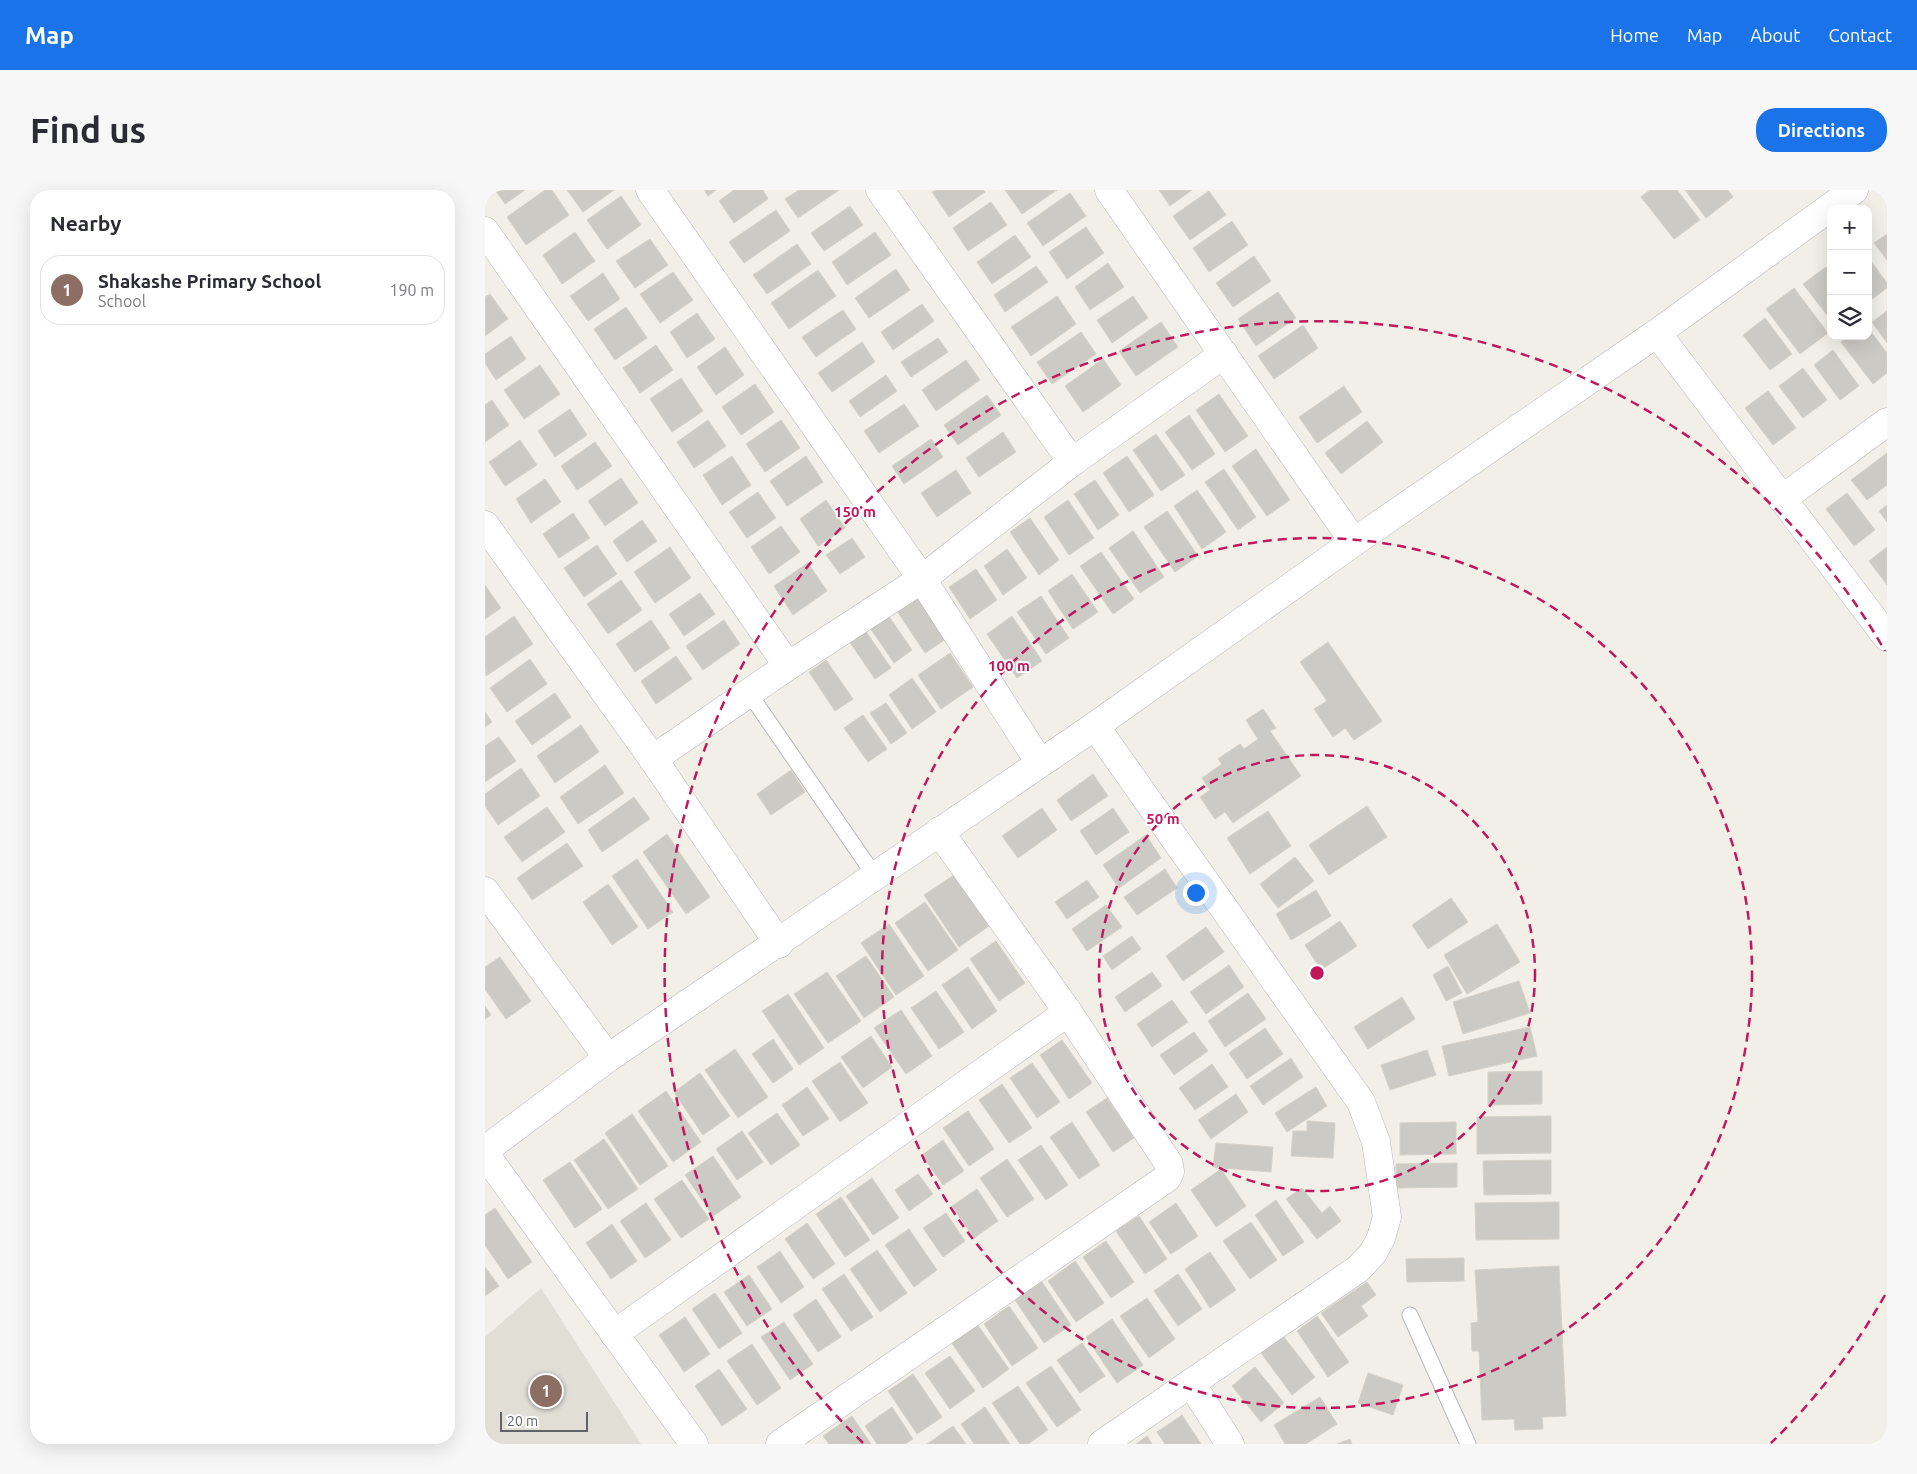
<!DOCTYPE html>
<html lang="en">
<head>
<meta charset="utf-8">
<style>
	:root { --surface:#fff; --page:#f7f7f7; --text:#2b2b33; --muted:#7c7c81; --line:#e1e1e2; --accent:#1a73e8 }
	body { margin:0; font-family:Ubuntu,sans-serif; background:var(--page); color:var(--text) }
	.controls { position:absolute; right:15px; top:15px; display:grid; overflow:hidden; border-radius:10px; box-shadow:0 5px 20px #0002 }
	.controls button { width:45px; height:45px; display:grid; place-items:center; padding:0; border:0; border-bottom:1px solid var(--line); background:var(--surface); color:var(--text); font:25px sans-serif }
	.scale { position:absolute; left:15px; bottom:12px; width:88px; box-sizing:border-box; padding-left:5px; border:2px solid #5f6368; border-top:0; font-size:14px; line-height:18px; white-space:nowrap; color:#5f6368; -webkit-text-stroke:4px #fff; paint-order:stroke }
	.you { position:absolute; left:710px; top:702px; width:18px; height:18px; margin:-12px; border:4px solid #fff; border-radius:50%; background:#1a73e8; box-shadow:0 0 0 8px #1a73e833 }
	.badge { display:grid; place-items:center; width:32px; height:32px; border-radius:50%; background:var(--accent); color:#fff; font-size:16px; font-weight:700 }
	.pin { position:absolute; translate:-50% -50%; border:2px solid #fff; box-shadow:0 1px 5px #0006 }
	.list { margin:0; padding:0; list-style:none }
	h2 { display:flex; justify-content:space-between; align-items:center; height:65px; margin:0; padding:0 20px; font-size:21px }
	h2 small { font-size:16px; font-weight:400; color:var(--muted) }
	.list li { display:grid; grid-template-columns:32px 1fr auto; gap:15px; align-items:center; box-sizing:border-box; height:70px; margin:0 10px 10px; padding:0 10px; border:1px solid var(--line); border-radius:20px }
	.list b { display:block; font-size:19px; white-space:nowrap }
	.list p { margin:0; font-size:16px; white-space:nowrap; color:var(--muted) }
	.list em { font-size:16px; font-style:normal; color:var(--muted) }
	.icon { flex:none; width:28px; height:28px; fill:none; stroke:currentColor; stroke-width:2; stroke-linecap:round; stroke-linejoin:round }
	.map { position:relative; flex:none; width:1402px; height:1254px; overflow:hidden; border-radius:20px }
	header { display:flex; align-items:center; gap:30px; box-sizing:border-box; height:70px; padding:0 25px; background:var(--accent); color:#fff }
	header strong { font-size:24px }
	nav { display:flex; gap:28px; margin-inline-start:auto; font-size:18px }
	.intro { display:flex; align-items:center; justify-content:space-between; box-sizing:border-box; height:120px; padding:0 30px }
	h1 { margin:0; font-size:35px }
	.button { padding:12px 22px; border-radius:20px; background:var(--accent); color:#fff; font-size:18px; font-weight:700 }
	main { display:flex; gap:30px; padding:0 30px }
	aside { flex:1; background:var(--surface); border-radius:20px; box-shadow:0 5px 20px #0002 }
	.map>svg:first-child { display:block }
	.education { fill:#e1ded6 }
	.building { fill:#cccac5; stroke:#d6d1c6 }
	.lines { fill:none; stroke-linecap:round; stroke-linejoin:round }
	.service-casing { stroke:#b5b8bc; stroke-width:17 }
	.minor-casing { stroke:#b5b8bc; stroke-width:29 }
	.service { stroke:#fff; stroke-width:15 }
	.minor { stroke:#fff; stroke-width:28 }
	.ring { fill:none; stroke:#c2185b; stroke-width:2.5; stroke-dasharray:9 6 }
	.centre { fill:#c2185b; stroke:#fff; stroke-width:2.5 }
	.ring-label { font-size:15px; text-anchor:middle; font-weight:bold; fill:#c2185b; stroke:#fff; stroke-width:4; stroke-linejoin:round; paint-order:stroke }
</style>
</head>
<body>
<header>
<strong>Map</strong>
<nav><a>Home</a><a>Map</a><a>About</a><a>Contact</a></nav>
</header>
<div class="intro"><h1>Find us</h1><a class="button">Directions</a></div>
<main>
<aside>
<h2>Nearby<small></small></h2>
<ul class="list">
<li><span class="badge" style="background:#8d6e63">1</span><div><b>Shakashe Primary School</b><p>School</p></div><em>190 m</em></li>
</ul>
</aside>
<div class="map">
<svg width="1402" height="1254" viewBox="0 0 1402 1254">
	<rect width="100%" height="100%" fill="#f1efe8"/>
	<polygon class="education" points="56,1098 156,1254 157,1254 0,1254 0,1147"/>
	<g class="building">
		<polygon points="10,0 40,0 20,14"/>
		<polygon points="60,0 67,0 84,25 41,55 22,27"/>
		<polygon points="82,0 129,0 98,22"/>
		<polygon points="219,0 231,0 223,6"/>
		<polygon points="249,0 278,0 283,9 249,33 234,11"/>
		<polygon points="314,0 354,0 313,28 300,9"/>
		<polygon points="451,0 498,0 500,2 464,27 447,2"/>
		<polygon points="520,0 572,0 537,24"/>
		<polygon points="674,0 707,0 685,16"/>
		<polygon points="1165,0 1192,0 1215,30 1189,49 1156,7"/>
		<polygon points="1200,0 1243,0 1248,7 1221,28"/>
		<polygon points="724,1 741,25 705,50 688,26"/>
		<polygon points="585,3 601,26 558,56 542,33"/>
		<polygon points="136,6 156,35 122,59 102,30"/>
		<polygon points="506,12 522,35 483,61 468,38"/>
		<polygon points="365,16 378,35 339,61 326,43"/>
		<polygon points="291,20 305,41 259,73 244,52"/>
		<polygon points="747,31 763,55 724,82 708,58"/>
		<polygon points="601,37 619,63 582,89 564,62"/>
		<polygon points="90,42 110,71 77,94 58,65"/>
		<polygon points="390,42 406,65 362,95 347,72"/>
		<polygon points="1402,44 1402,70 1389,53"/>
		<polygon points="530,45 546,67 507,94 492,72"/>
		<polygon points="165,49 183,75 150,98 131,71"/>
		<polygon points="312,54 326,74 282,104 268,85"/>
		<polygon points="769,66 786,91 748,117 731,93"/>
		<polygon points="1383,67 1402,93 1402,98 1383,112"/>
		<polygon points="623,73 639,97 605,120 590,97"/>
		<polygon points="551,76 563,92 520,122 509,105"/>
		<polygon points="1341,77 1346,82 1346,130 1318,94"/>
		<polygon points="411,79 425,100 384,128 370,108"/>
		<polygon points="333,80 351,106 304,139 286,113"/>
		<polygon points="188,82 208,110 175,133 155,104"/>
		<polygon points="118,83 135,109 103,131 85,106"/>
		<polygon points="1309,98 1343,143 1315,164 1281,119"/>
		<polygon points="793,102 811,128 771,156 753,129"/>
		<polygon points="5,104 23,129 0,146 0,107"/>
		<polygon points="572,106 591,134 546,166 526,137"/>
		<polygon points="648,106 663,128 627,153 612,130"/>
		<polygon points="437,114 449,131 408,160 396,142"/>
		<polygon points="141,117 162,148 130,170 109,139"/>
		<polygon points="358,120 371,139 331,167 317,147"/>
		<polygon points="1402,121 1402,153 1387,132"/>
		<polygon points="212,123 230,149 202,168 185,142"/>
		<polygon points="1280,128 1307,164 1285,180 1258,145"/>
		<polygon points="676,132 693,157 651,186 634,161"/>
		<polygon points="818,135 833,158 789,189 773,166"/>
		<polygon points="1383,138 1402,163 1402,183 1388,194 1356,152 1364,146 1383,146"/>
		<polygon points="596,142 611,164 567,194 552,172"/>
		<polygon points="26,146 41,169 11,190 0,173 0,164"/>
		<polygon points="453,148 463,162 426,187 416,172"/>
		<polygon points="377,152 390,172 347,202 333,183"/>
		<polygon points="171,155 188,180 155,203 138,178"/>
		<polygon points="240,157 259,185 231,205 212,177"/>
		<polygon points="1348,160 1374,196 1355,210 1329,175"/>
		<polygon points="618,169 636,195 598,222 580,196"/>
		<polygon points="481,170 495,190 451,221 437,200"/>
		<polygon points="55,175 75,204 39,229 19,200"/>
		<polygon points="1318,178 1342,210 1318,228 1294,196"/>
		<polygon points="401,185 412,201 375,227 364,211"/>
		<polygon points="196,188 218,221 187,242 165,209"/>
		<polygon points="270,194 289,222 256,245 237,217"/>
		<polygon points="859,196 877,222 832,253 814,227"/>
		<polygon points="1283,201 1311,238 1288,255 1260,218"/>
		<polygon points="734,204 763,246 740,262 711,220"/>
		<polygon points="502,205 516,225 473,255 459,235"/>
		<polygon points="7,210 24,235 0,252 0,215"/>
		<polygon points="419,214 434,236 394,263 379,241"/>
		<polygon points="85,219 102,245 70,267 53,241"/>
		<polygon points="704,225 730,264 707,280 680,242"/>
		<polygon points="223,230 241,256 209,278 192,252"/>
		<polygon points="296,230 315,258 280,282 261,254"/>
		<polygon points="882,231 898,252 856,284 840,263"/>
		<polygon points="518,242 531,262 494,287 481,268"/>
		<polygon points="671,244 700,285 676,301 648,260"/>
		<polygon points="446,249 458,267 419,294 407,276"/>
		<polygon points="35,250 52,275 20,296 4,272"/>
		<polygon points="110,252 127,276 92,300 76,276"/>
		<polygon points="771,259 805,310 782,326 747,276"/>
		<polygon points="1402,263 1402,295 1382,310 1366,290"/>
		<polygon points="247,266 266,295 237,315 218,285"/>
		<polygon points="321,266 338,292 302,316 285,291"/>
		<polygon points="642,266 669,305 644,322 618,283"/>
		<polygon points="739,279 771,327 753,340 720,292"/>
		<polygon points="471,280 486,303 452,327 436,303"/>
		<polygon points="136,288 153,313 120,336 103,311"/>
		<polygon points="60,289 76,312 46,333 31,309"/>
		<polygon points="610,290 634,325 613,340 589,304"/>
		<polygon points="712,300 741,342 717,359 689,316"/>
		<polygon points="273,302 291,328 262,348 244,322"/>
		<polygon points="1362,303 1390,340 1369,356 1341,319"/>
		<polygon points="341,310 360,338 333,356 315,329"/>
		<polygon points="583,310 609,348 584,365 559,327"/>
		<polygon points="1402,315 1402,332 1394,321"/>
		<polygon points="682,321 713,366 690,382 659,337"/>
		<polygon points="88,323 105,348 74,368 58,344"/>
		<polygon points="545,328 574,370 554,385 525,342"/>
		<polygon points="157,330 172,351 142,372 128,351"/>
		<polygon points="296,336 315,362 284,384 266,357"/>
		<polygon points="648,341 679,387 655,403 624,358"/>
		<polygon points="367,348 380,367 355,384 341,365"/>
		<polygon points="112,355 132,384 99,407 79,378"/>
		<polygon points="185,357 206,388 170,413 149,382"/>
		<polygon points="1402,357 1402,395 1384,371"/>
		<polygon points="522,359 542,388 518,405 499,376"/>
		<polygon points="616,362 649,409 628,424 595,376"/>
		<polygon points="323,373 342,401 308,425 289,396"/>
		<polygon points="491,379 512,410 485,429 464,397"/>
		<polygon points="587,384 613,422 588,439 563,401"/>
		<polygon points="136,390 157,420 123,444 102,414"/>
		<polygon points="0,395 16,418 0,429"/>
		<polygon points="215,403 230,424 199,446 184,424"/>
		<polygon points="430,404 461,449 440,463 410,418"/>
		<polygon points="556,406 584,448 561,464 532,422"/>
		<polygon points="403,425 427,460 409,473 385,438"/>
		<polygon points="29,426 48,454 1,486 0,447"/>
		<polygon points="527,426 557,471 532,488 502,444"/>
		<polygon points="166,430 185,458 150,482 131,454"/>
		<polygon points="239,430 255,454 218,480 201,456"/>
		<polygon points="380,440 406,478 390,489 364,451"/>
		<polygon points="843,452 897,531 869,550 860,538 848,547 829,519 842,511 815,472"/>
		<polygon points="465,463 488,497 456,519 433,485"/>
		<polygon points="191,466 207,489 171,514 156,491"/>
		<polygon points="45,469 62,494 22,522 5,498"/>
		<polygon points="341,470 368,509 350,521 324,482"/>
		<polygon points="427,488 451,522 427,539 404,505"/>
		<polygon points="70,503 86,527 47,555 30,531"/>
		<polygon points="401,513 422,543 406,554 385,523"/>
		<polygon points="778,519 791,538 785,541 816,586 748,633 740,622 730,629 715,607 725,600 717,588 737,574 733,569 755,554 759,559 773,549 761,530"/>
		<polygon points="0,522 7,532 0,537"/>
		<polygon points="378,525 402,559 383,572 359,538"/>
		<polygon points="96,535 114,562 70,593 52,566"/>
		<polygon points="14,547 31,571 0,592 0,556"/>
		<polygon points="120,575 139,603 93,634 75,607"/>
		<polygon points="36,578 55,606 13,635 0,616 0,604"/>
		<polygon points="306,580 320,602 286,625 272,604"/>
		<polygon points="608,584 623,606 586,631 572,610"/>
		<polygon points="149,607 165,629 117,662 103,640"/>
		<polygon points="882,616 902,647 844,685 824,655"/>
		<polygon points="62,617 80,642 37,672 19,647"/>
		<polygon points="557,618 572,640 533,668 517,646"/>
		<polygon points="628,618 644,642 611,665 595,641"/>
		<polygon points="783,621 806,656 765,684 742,648"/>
		<polygon points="182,644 225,707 201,724 158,662"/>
		<polygon points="661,645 676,668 634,698 618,675"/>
		<polygon points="82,653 98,676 47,710 32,688"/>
		<polygon points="810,667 829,691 793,718 775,694"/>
		<polygon points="152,669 188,722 163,739 127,686"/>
		<polygon points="680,679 692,698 652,725 639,707"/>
		<polygon points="469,685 504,736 474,757 439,705"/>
		<polygon points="602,690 614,707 582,729 570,712"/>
		<polygon points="123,694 153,737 127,755 98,712"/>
		<polygon points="831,700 846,726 806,750 791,724"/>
		<polygon points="966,708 983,732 943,759 927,735"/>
		<polygon points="440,712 473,760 443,781 410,733"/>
		<polygon points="621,715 637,737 602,761 587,739"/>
		<polygon points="855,731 872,756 836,780 820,755"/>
		<polygon points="404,734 439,786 411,805 376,753"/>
		<polygon points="1012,734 1035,772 982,804 959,765"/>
		<polygon points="721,737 739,762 698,791 681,766"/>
		<polygon points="647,746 656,759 627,780 618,766"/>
		<polygon points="511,751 540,793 514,811 485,769"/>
		<polygon points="381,766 409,807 379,828 351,786"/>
		<polygon points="15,767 46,811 21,829 0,799 0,777"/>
		<polygon points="744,775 759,797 721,824 705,802"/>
		<polygon points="963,776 977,803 961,811 948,785"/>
		<polygon points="483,777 512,821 487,839 457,795"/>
		<polygon points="342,782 376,831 343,853 309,804"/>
		<polygon points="667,782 677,796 640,822 630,807"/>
		<polygon points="1034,791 1045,823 978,844 968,812"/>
		<polygon points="451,801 479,842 454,859 426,818"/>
		<polygon points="763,803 781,829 740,857 723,831"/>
		<polygon points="303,804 339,858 314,875 277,821"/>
		<polygon points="917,807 930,829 883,859 869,837"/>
		<polygon points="687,810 703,832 667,857 652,834"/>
		<polygon points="0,816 6,825 0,829"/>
		<polygon points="416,820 447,866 421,884 389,838"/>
		<polygon points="1045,837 1052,866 964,886 957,856"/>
		<polygon points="780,838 798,864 762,889 744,863"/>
		<polygon points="709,842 723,861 689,885 675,865"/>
		<polygon points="386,846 407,877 378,898 356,867"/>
		<polygon points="288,849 308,879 288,893 267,864"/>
		<polygon points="577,850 607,893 584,909 555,865"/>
		<polygon points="250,859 283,907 253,928 220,880"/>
		<polygon points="942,860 951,885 905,900 896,875"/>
		<polygon points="806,868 818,887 778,915 765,896"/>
		<polygon points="355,872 383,913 355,932 327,891"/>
		<polygon points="547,873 575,912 552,928 525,888"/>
		<polygon points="727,874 743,897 710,920 694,898"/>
		<polygon points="1057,881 1057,914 1003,915 1003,882"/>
		<polygon points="215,883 245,926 218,945 189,902"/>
		<polygon points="517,894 547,938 524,953 494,910"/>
		<polygon points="322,897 344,929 318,946 297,915"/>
		<polygon points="831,897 842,916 802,942 790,923"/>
		<polygon points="181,901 216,952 188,972 153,921"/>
		<polygon points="751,904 763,922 726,949 713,930"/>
		<polygon points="622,908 649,948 628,962 601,922"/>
		<polygon points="483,921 509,959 484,976 458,938"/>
		<polygon points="292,923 315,955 286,975 263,943"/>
		<polygon points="147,924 183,976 155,995 120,943"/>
		<polygon points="1066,926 1066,963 992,964 992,927"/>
		<polygon points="822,931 850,933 848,968 806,966 808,941 822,941"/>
		<polygon points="587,932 615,975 594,989 565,947"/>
		<polygon points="971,932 971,964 915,965 915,933"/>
		<polygon points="257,941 278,972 252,990 231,959"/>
		<polygon points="119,949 153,999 123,1019 89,970"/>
		<polygon points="458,950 479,981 458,995 437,965"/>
		<polygon points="731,953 788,957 786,982 728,977"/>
		<polygon points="556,955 583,995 561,1010 533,970"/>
		<polygon points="228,966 256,1007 228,1026 200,985"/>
		<polygon points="522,969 549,1009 522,1027 495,988"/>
		<polygon points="1066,970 1066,1004 999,1005 998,971"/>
		<polygon points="85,972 117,1019 90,1038 58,990"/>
		<polygon points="972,973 972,997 911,998 911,974"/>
		<polygon points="736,979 761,1016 731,1037 706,1000"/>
		<polygon points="433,984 448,1004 424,1021 410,1000"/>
		<polygon points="387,988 414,1028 388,1045 361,1006"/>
		<polygon points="197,990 224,1029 196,1048 169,1009"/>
		<polygon points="817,998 837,1023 845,1016 856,1031 832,1049 801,1009"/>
		<polygon points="492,999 513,1031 489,1048 467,1016"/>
		<polygon points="356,1007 385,1050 360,1067 331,1024"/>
		<polygon points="791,1010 819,1052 798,1066 770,1025"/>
		<polygon points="1074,1012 1074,1049 991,1050 990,1013"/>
		<polygon points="161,1013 186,1050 160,1068 135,1031"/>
		<polygon points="691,1013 713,1046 686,1064 664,1032"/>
		<polygon points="10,1018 47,1072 23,1089 0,1055 0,1025"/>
		<polygon points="461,1023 480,1051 458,1067 438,1038"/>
		<polygon points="654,1026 682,1069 660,1084 631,1041"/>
		<polygon points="766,1032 792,1070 765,1089 738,1051"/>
		<polygon points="322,1033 350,1074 328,1089 300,1049"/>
		<polygon points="127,1034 152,1071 126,1089 101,1053"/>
		<polygon points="424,1039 452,1080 429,1097 400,1055"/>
		<polygon points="621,1051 649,1092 626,1108 598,1067"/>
		<polygon points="392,1060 422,1103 395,1122 365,1079"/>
		<polygon points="295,1061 319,1097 296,1113 272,1077"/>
		<polygon points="725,1062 751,1100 725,1118 700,1079"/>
		<polygon points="979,1068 979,1091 922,1092 921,1069"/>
		<polygon points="590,1071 619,1113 591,1132 563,1091"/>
		<polygon points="1074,1076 1081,1226 1057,1227 1058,1239 1030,1240 1029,1229 997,1230 994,1161 987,1161 986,1133 993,1132 990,1080"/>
		<polygon points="0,1077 14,1096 0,1106"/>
		<polygon points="359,1084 388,1127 366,1141 337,1099"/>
		<polygon points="693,1084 717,1119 693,1136 669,1101"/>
		<polygon points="264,1085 287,1119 262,1136 239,1102"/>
		<polygon points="557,1092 586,1135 559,1153 530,1110"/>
		<polygon points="882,1092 891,1105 876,1116 883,1126 853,1147 836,1123"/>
		<polygon points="230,1103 257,1143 234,1159 207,1119"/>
		<polygon points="662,1108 690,1149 664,1168 635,1126"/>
		<polygon points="331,1109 356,1147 333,1162 308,1125"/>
		<polygon points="524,1116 553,1158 527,1176 499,1134"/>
		<polygon points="832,1126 864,1172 843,1187 812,1141"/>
		<polygon points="200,1127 225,1164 199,1182 174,1145"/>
		<polygon points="627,1129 658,1175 632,1193 601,1147"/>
		<polygon points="299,1132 328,1174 305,1190 276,1147"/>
		<polygon points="492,1134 524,1179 498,1198 466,1152"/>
		<polygon points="798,1146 830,1187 807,1205 776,1163"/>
		<polygon points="597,1153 620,1186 595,1203 572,1170"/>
		<polygon points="267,1154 296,1198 272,1215 242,1171"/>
		<polygon points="465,1166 490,1201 465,1219 440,1183"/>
		<polygon points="566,1176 596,1220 572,1237 541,1193"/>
		<polygon points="770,1177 799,1213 776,1232 747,1196"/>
		<polygon points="234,1179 262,1219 237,1236 210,1196"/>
		<polygon points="883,1183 918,1195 908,1225 873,1213"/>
		<polygon points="428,1184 457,1227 432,1244 403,1201"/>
		<polygon points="533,1196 563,1240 543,1254 535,1254 507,1213"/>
		<polygon points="835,1207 852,1234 821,1254 800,1254 789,1235"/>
		<polygon points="407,1217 428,1249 420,1254 392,1254 380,1236"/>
		<polygon points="500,1217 525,1254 489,1254 476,1234"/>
		<polygon points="697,1225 716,1254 680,1254 672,1242"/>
		<polygon points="367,1226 386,1254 344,1254 338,1246"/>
		<polygon points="468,1236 481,1254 442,1254"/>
		<polygon points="662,1246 667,1254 651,1254"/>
		<polygon points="865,1249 867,1254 852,1254"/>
	</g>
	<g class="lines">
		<g class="service-casing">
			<g id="service">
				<polyline points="264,503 390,686"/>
				<polyline points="925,1125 983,1254"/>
			</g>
		</g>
		<g class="minor-casing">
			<g id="minor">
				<polyline points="395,0 587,272"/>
				<polyline points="624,0 869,352"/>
				<polyline points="0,41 303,476 437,389 165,0"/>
				<polyline points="1172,143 1402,447"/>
				<polyline points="1297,309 1402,232"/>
				<polyline points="0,335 168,569 294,754"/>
				<polyline points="610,536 876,912 891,952 902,1027 896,1048 888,1063 873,1079 617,1254"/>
				<polyline points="168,569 303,476"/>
				<polyline points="555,573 437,389 587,272 739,164"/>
				<polyline points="0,701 123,868"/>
				<polyline points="0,960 123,868 610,536 869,352 1172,143 1369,0"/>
				<polyline points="0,964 209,1254"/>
				<polyline points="129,1144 583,822"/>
				<polyline points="706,1193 745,1254"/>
				<polyline points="295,1254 682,988 685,982 684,974 583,822 454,641"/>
			</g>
		</g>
		<use href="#service" class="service"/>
		<use href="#minor" class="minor"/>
	</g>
	<g class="ring">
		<circle cx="832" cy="783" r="218"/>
		<circle cx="832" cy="783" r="435"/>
		<path d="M1400 1105A653 653 0 0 1 1286 1253M378 1253A653 653 0 1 1 1400 461"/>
	</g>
	<circle cx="832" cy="783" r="8" class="centre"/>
	<g class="ring-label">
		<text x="370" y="327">150 m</text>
		<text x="524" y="481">100 m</text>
		<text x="678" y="634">50 m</text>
	</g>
</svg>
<div class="controls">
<button>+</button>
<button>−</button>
<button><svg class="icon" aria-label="layers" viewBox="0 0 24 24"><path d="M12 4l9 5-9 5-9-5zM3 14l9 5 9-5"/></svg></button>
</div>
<div class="scale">20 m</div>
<div class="you"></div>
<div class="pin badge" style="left:61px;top:1201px;background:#8d6e63">1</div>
</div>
</main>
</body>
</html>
